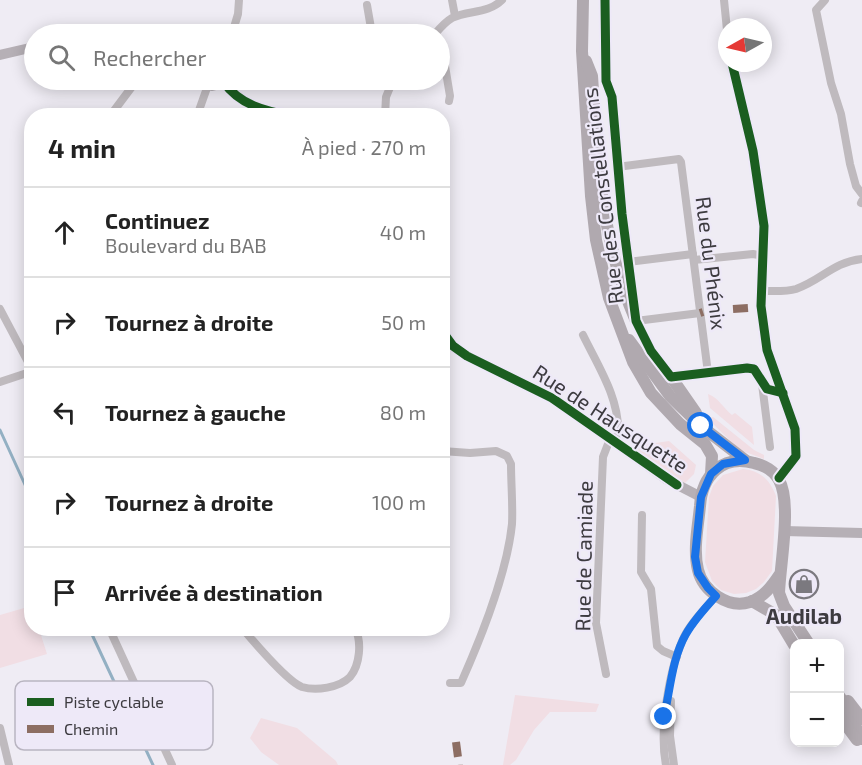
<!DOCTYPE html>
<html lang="fr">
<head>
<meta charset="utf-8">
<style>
	:root { --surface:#fff; --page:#f2f2f2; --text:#222; --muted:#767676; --line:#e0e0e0 }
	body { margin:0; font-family:"Exo 2",sans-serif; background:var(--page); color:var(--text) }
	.controls { position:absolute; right:18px; bottom:18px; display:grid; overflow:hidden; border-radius:12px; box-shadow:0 3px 15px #0003 }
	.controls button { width:54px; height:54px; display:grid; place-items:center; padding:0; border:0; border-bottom:2px solid var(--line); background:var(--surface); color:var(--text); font:30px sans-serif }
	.compass { position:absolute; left:718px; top:18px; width:54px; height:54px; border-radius:50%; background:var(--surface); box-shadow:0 3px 15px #0003; rotate:262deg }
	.stop { position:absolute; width:18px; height:18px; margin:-14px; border:4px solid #1a73e8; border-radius:50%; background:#fff }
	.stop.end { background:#1a73e8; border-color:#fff; box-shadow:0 2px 6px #0008 }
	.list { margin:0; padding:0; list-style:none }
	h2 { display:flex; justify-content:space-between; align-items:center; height:78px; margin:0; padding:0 24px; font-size:26px }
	h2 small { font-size:20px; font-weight:400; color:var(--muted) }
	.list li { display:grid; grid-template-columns:39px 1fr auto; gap:18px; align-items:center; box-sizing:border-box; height:90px; padding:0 24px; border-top:2px solid var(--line) }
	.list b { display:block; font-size:22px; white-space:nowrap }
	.list p { margin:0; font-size:20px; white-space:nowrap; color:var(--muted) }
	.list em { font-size:20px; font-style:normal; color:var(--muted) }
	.icon { flex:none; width:33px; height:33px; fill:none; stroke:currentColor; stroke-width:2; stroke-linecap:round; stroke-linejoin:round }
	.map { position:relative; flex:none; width:862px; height:765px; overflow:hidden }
	.search { position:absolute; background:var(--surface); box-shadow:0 3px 15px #0003; left:24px; top:24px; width:426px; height:66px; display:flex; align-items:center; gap:15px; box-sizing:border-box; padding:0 21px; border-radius:33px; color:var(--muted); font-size:22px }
	.panel { position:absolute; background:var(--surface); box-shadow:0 3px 15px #0003; left:24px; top:108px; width:426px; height:528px; border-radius:24px }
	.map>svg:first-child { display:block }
	.green { fill:#f1dee4 }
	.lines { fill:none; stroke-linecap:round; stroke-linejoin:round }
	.stream { stroke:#93b0c3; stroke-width:3 }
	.street { stroke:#bfbabe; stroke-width:8 }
	.secondary { stroke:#b6b0b6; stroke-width:10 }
	.primary { stroke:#b0a9af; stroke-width:12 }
	.quiet { stroke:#8d6e63; stroke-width:8; stroke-dasharray:15 8; stroke-linecap:butt }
	.cycleway-casing { stroke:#eee9f8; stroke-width:13 }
	.cycleway { stroke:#1b5e20; stroke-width:9 }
	.route { stroke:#1a73e8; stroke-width:8 }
	.labels { text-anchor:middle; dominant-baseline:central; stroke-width:4.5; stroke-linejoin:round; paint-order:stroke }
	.street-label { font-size:21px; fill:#3d3b40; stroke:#eee9f8 }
	.poi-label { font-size:21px; font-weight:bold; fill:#3d3b40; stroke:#eee9f8 }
	.key { fill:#eee9f8; stroke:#b9b5c1; stroke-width:1.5 }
	.key-label { font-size:16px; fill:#3d3b40 }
</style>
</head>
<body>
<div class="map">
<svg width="862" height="765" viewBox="0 0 862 765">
	<rect width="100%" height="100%" fill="#efecf4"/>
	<g class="green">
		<path d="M708 394C719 398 723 408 732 415L735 413 752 427 754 445 710 408Z"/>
		<polygon points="713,417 754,450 764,455 764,459 740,450 708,419"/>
		<polygon points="669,441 696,465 694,474 685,483 633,450 635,446"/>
		<path d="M743 469C761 471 770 480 776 496L772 571 764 582 756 589 746 593 734 594 721 590 712 581 705 562 709 497 713 486 723 475Z"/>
		<polygon points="31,606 32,628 39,629 47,654 0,668 0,615"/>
		<polygon points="515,695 599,704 596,712 550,712 534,730 516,760 510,765 503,765"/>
		<polygon points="261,718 297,728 336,761 338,765 279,765 261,752 250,738"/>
	</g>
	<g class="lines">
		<g class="stream">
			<polyline points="0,430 32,500"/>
			<polyline points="89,628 153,765"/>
		</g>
		<g class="street">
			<polyline points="452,0 455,16"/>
			<polyline points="605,0 606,81 612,97 622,214 633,304"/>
			<polyline points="724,0 727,30"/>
			<polyline points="825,0 816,10 831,83 841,114 850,164 856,186 862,194"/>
			<polyline points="367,5 372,34"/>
			<polyline points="232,34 238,14 239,0"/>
			<path d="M435 34C440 28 445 22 452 18 469 10 488 14 502 0"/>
			<polyline points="440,49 443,54 450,96 449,101"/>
			<polyline points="732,63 753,151 764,226 761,306 767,350 795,429 796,456 779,478"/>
			<polyline points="110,116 137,80"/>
			<polyline points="197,116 208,85"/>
			<polyline points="385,116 386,97 393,80"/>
			<polyline points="617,167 679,159 681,162 708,373"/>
			<polyline points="861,203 862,201"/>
			<polyline points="694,260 753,254 764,256"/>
			<polyline points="628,262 693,254"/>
			<path d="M763 291C773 291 786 292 796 289 822 280 833 262 862 259"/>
			<polyline points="0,309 28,362 28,441 32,458"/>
			<polyline points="635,319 651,351 671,377 747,368 754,369 767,389 783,393"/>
			<polyline points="636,321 700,313"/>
			<path d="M583 335C598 366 620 399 618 434L608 444 603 457 596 623 606 674"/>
			<polyline points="0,382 30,372"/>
			<polyline points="762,384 770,447"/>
			<path d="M442 451 470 453 496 451 507 456 511 464C511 484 513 505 512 524 507 573 481 638 461 683H450"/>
			<polyline points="642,515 641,572 651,589 657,646 663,651 677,657"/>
			<polyline points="109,628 172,765"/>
			<path d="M242 628C253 641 288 682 302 687 316 691 339 688 350 677 360 665 362 642 355 628"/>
			<polyline points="671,701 670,736 674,765"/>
			<polyline points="0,728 9,765"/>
			<path d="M666 765C659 730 669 669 684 637 691 622 705 609 716 596"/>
		</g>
		<g class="secondary">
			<polyline points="0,55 34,47"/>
			<polyline points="202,80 212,86 220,84 224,80"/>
			<path d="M223 81C239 105 265 111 292 116"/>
			<polyline points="442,331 453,346 467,356 552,398 666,479 701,497"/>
			<polyline points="784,531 862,533"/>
		</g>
		<g class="primary">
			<polyline points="583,0 582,51 591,196 596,240 609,298 633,362 651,393 680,424 705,444 712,456 711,474"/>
			<path d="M586 61 592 76C598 164 600 238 636 321"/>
			<polyline points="629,340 670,396 701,426 745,460"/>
			<polyline points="671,377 696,413"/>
			<path d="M780 574C772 586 764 597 750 602 728 609 703 591 698 570 693 550 698 527 700 506 702 476 722 454 754 463 764 465 774 471 779 480 792 503 780 565 779 593L784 606 809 644"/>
			<polyline points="752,601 776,615 794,645"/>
			<polyline points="840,697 862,739"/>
			<polyline points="848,701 862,719"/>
			<polyline points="840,717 857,740"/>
		</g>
		<g class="quiet">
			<polyline points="733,309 748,308"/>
			<polyline points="700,313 703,312"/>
			<polyline points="456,742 459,765"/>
		</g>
		<g class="cycleway-casing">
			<g id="cycleway">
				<polyline points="605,0 606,81 612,97 622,214 636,321 651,351 671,377 747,368 754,369 767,389 783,393"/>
				<polyline points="732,63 753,151 764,226 761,306 767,350 795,429 796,456 779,478"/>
				<path d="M223 81C239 105 265 111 292 116"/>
				<polyline points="442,331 453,346 467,356 552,398 677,485"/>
			</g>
		</g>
		<use href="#cycleway" class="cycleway"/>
	</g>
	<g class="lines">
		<path class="route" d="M664 717C670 691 672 658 686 634 694 620 705 608 716 596L708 588 698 573 695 557 701 497 711 474 723 464 745 460 701 426"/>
	</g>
	<defs>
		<g id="shop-ring" transform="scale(1.5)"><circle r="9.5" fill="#eee9f8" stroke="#7b797f" stroke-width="1.5"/><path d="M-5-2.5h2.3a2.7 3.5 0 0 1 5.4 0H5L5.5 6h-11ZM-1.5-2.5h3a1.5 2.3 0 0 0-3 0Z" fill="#7b797f"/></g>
	</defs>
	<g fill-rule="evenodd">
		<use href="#shop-ring" x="804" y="584"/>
	</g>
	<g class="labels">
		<g class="street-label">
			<text transform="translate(602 196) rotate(-97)">Rue des Constellations</text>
			<text transform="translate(712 263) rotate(83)">Rue du Phénix</text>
			<text transform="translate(611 418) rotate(33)">Rue de Hausquette</text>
			<text transform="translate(583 556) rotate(-89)">Rue de Camiade</text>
		</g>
		<g class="poi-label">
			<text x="804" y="615">Audilab</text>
		</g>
	</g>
	<rect x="15" y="681" width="198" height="69" rx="9" class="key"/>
	<rect x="27" y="698" width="27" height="8" fill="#1b5e20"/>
	<rect x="27" y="725" width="27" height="8" fill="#8d6e63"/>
	<g class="key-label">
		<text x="64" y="708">Piste cyclable</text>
		<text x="64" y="735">Chemin</text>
	</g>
</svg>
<div class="controls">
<button>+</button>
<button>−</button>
</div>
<svg class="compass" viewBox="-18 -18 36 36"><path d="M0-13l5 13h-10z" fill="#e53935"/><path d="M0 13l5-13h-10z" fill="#767676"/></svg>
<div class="stop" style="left:701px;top:426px"></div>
<div class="stop end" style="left:664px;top:717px"></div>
<div class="search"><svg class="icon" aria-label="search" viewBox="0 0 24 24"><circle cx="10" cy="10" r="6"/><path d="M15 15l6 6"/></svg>Rechercher</div>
<section class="panel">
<h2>4 min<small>À pied · 270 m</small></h2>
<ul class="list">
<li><svg class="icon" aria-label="ahead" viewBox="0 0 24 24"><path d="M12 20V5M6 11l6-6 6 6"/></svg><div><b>Continuez</b><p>Boulevard du BAB</p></div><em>40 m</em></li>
<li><svg class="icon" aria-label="right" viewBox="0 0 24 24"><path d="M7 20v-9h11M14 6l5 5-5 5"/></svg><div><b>Tournez à droite</b></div><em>50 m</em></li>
<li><svg class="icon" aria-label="left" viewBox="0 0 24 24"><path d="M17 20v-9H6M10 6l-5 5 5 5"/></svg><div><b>Tournez à gauche</b></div><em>80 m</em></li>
<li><svg class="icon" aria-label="right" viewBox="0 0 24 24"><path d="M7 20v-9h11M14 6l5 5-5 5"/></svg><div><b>Tournez à droite</b></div><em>100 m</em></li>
<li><svg class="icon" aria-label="arrive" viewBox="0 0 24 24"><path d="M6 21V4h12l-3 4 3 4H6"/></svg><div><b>Arrivée à destination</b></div></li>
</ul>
</section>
</div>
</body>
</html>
